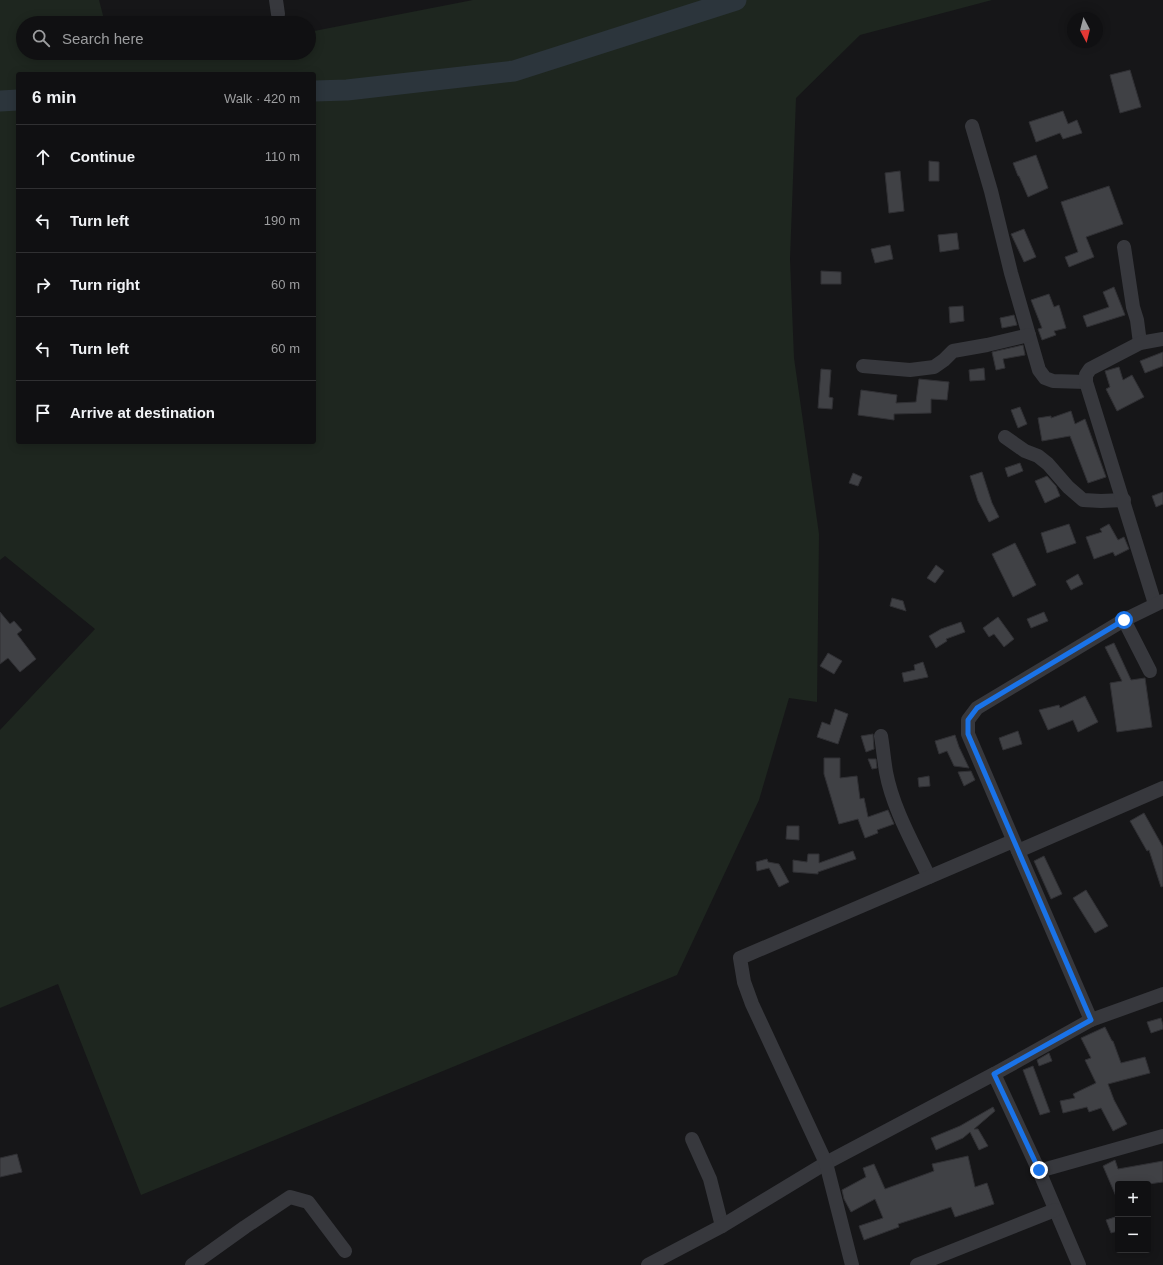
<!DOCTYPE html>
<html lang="en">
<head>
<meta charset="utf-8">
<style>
	:root { --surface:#101012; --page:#1e1e20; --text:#f1f3f6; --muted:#9c9d9f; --line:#303032 }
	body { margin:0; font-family:Helvetica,sans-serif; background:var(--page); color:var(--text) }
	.controls { position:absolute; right:12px; bottom:12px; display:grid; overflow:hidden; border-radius:4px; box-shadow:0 2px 10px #0003 }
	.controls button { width:36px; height:36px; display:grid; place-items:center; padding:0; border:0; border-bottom:1px solid var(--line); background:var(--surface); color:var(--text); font:20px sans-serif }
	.compass { position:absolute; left:1067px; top:12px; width:36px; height:36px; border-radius:50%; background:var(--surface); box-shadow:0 2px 10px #0003; rotate:173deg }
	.stop { position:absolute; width:12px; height:12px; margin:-9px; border:3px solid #1a73e8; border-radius:50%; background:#fff }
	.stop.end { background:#1a73e8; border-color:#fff; box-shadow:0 1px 4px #0008 }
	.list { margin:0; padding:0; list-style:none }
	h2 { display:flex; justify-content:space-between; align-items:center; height:52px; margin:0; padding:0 16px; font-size:17px }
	h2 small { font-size:13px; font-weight:400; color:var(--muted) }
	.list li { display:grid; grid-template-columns:26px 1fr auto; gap:12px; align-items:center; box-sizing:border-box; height:64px; padding:0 16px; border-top:1px solid var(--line) }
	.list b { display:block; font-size:15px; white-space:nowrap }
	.list em { font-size:13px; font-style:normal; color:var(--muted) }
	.icon { flex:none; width:22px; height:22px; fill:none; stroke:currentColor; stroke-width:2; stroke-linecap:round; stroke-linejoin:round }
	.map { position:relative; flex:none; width:1163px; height:1265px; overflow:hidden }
	.search { position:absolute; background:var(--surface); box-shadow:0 2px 10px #0003; left:16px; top:16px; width:300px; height:44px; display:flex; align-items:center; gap:10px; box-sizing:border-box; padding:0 14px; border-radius:22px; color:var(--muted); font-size:15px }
	.panel { position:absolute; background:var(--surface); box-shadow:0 2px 10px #0003; left:16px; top:72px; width:300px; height:372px; border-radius:4px }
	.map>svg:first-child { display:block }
	.green { fill:#1e261f; fill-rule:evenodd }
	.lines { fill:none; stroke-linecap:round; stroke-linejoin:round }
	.river { stroke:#2c353c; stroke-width:21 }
	.building { fill:#404145; stroke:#303034 }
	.minor { stroke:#37383d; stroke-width:14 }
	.route { stroke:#1a73e8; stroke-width:5 }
</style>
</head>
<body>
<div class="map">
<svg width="1163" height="1265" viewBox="0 0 1163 1265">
	<rect width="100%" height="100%" fill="#161618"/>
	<path class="green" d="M0 0H99L105 23H23V53H113L115 60 180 53H309V32L473 0H992L860 35 796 98 790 259 794 358 819 534 817 702 789 698 759 800 677 975 141 1195 58 984 0 1008V730L95 629 5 556 0 560ZM18 74H314V442H18Z"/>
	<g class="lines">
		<g class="river">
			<polyline points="314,91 347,90 514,71 736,0"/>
			<polyline points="0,101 18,100"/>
		</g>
	</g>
	<g class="building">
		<polygon points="1130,70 1141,107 1120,113 1110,75"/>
		<polygon points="1063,111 1068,124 1077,120 1082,133 1063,139 1060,133 1036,142 1029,122"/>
		<polygon points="1036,155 1048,188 1028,197 1019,176 1018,176 1013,163"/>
		<polygon points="929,161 939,162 939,181 929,181"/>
		<polygon points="900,171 904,211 889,213 885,173"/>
		<polygon points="1109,186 1123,224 1086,237 1094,257 1069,267 1065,257 1078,252 1061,202"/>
		<polygon points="1024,229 1036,257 1024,262 1011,234"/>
		<polygon points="957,233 959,249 940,252 938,235"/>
		<polygon points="890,245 893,259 875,263 871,249"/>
		<polygon points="821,271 841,272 841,284 821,284"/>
		<polygon points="1114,287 1125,315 1087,327 1083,316 1109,307 1103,292"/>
		<polygon points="1049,294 1054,307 1059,305 1066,328 1054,331 1056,335 1042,340 1038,329 1042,328 1031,300"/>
		<polygon points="963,306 964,321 950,323 949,307"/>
		<polygon points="1014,315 1017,325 1002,328 1000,318"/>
		<polygon points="1023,345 1025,355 1003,359 1005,368 996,370 992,352"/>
		<polygon points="1163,352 1163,366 1145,373 1140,361"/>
		<polygon points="1119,367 1123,380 1132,375 1144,397 1117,411 1106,389 1110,387 1105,371"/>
		<polygon points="984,368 985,380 970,381 969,370"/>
		<polygon points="821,369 831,370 829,397 833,398 832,409 818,408"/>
		<polygon points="919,379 949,382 947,400 931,399 931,413 894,414 894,420 858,415 861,390 897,395 896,403 916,402"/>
		<polygon points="1020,407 1027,424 1018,428 1011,410"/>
		<polygon points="1071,411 1075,424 1085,419 1106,477 1088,483 1070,436 1042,441 1038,418 1051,416 1051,418"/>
		<polygon points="1020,463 1023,471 1008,477 1005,468"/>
		<polygon points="982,472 992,503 999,517 989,522 978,501 970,476"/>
		<polygon points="853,473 862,477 858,486 849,483"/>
		<polygon points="1047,476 1056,486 1060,496 1045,503 1035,481"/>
		<polygon points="1163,492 1163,504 1156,507 1152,496"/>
		<polygon points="1069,524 1076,543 1047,553 1041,533"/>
		<polygon points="1109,524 1118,540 1124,537 1129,549 1115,556 1113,552 1094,559 1086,537 1102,532 1100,529"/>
		<polygon points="1015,543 1036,585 1013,597 992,554"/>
		<polygon points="936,565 944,571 935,583 927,578"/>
		<polygon points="1078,574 1083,584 1071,590 1066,581"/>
		<polygon points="892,598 903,601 906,611 890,606"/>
		<polygon points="0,612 10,624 14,621 22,630 17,634 36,659 20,672 8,658 0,664"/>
		<polygon points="1044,612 1048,621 1031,628 1027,619"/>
		<polygon points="998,617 1014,639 1004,647 994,634 989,637 983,628"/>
		<polygon points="961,622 965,632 946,639 947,641 936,648 929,636 941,629"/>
		<polygon points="1114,643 1131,680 1145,678 1152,727 1117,732 1110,683 1122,681 1105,647"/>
		<polygon points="828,653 842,661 834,674 820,666"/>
		<polygon points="923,662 928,677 904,682 902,673 915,670 914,665"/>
		<polygon points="1085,696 1098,722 1078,732 1073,720 1048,730 1039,710 1059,705 1060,708"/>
		<polygon points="835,709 848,714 838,744 817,737 822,722 830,725"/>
		<polygon points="1018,731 1022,744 1003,750 999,738"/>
		<polygon points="873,734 874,749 866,752 861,736"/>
		<polygon points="955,735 959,747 969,768 954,766 947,751 939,754 935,741"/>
		<polygon points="824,758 840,758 840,778 857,776 860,799 864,798 868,817 888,810 894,824 877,830 878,833 865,838 858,819 839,824 824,774"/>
		<polygon points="868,759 876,759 877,768 872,769"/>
		<polygon points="971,771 975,780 964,786 958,772"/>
		<polygon points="929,776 930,786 919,787 918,778"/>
		<polygon points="1144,813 1163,847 1163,886 1161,887 1149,850 1147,851 1130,821"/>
		<polygon points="787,826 799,826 799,840 786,839"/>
		<polygon points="853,851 856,859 818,872 818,874 793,872 793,860 807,862 808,854 819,854 819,863"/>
		<polygon points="1044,856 1062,894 1051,899 1034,861"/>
		<polygon points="767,859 768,862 779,864 789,882 779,887 769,868 757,871 756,862"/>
		<polygon points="1086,890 1108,926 1095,933 1073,898"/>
		<polygon points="1161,1018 1163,1025 1163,1029 1151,1033 1147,1022"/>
		<polygon points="1105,1027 1112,1041 1113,1041 1121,1063 1145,1057 1150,1073 1108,1084 1114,1100 1127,1124 1113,1131 1101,1108 1089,1112 1087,1107 1063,1113 1060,1101 1075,1098 1073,1094 1096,1083 1085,1060 1091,1058 1081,1038"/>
		<polygon points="1049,1053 1052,1061 1039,1066 1037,1060"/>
		<polygon points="1033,1066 1050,1112 1040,1115 1023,1070"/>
		<polygon points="993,1107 995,1111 974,1129 978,1129 988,1146 979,1150 970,1132 963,1138 936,1150 931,1138 960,1126"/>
		<polygon points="17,1154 22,1172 0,1177 0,1158"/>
		<polygon points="968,1156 975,1187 987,1183 994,1204 955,1217 951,1207 898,1224 899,1227 864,1240 859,1226 883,1218 875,1199 851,1212 844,1199 842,1190 866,1177 863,1168 874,1164 885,1189 934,1171 932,1164"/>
		<polygon points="1115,1160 1118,1169 1163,1161 1163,1182 1149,1184 1118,1184 1118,1201 1103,1166"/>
		<polygon points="1118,1216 1118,1231 1111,1233 1106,1220"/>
	</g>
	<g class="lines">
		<g class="minor">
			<polyline points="276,0 278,14"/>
			<polyline points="972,126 991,191 1011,273 1039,370 1045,378 1053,381 1086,382"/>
			<polyline points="1124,247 1133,307 1137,320 1140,343"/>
			<polyline points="863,366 910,370 934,367 944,360 953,351 987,345 1029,335"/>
			<polyline points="1005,437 1025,451 1038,456 1048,464 1068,487 1083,500 1101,501 1124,500"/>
			<polyline points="1155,604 1086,382 1086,375 1090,369 1140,343 1163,339"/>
			<polyline points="1124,620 1150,671"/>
			<path d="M881 736C883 748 884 760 886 772 893 809 913 843 929 877"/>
			<polyline points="1018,851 968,734 968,720 977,708 1124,620 1163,601"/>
			<polyline points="1091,1020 1018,851 1163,788"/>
			<polyline points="994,1074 1091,1020 1163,994"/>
			<polyline points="692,1139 710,1179 722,1226"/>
			<polyline points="1039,1171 1163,1136"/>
			<polyline points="192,1265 245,1227 290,1197 308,1202 345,1251"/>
			<polyline points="648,1265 722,1226 826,1163 994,1074 1039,1171 1079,1265"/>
			<polyline points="852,1265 826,1163 752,1004 744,982 740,958 1013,841"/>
			<polyline points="917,1265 1055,1210"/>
		</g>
	</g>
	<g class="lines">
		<polyline class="route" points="1039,1170 994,1074 1091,1020 968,734 968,720 977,708 1124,620"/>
	</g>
</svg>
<div class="controls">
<button>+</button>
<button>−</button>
</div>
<svg class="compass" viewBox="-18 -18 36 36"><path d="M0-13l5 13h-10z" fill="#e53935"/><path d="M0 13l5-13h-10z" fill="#9c9d9f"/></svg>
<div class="stop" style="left:1124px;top:620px"></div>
<div class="stop end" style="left:1039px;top:1170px"></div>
<div class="search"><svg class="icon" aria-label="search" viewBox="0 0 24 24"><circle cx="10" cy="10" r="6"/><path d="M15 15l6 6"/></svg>Search here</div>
<section class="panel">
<h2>6 min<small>Walk · 420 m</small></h2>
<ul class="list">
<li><svg class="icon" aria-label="ahead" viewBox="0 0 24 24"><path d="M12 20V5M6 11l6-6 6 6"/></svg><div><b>Continue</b></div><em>110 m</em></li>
<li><svg class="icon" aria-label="left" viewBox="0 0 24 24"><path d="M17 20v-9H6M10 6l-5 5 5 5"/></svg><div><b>Turn left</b></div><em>190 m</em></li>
<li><svg class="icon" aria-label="right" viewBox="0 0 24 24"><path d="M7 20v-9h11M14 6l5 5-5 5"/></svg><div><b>Turn right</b></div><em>60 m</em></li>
<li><svg class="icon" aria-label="left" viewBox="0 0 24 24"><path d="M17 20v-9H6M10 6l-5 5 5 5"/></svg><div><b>Turn left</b></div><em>60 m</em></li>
<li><svg class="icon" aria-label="arrive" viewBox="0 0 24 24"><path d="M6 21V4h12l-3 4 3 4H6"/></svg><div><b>Arrive at destination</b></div></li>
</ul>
</section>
</div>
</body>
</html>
